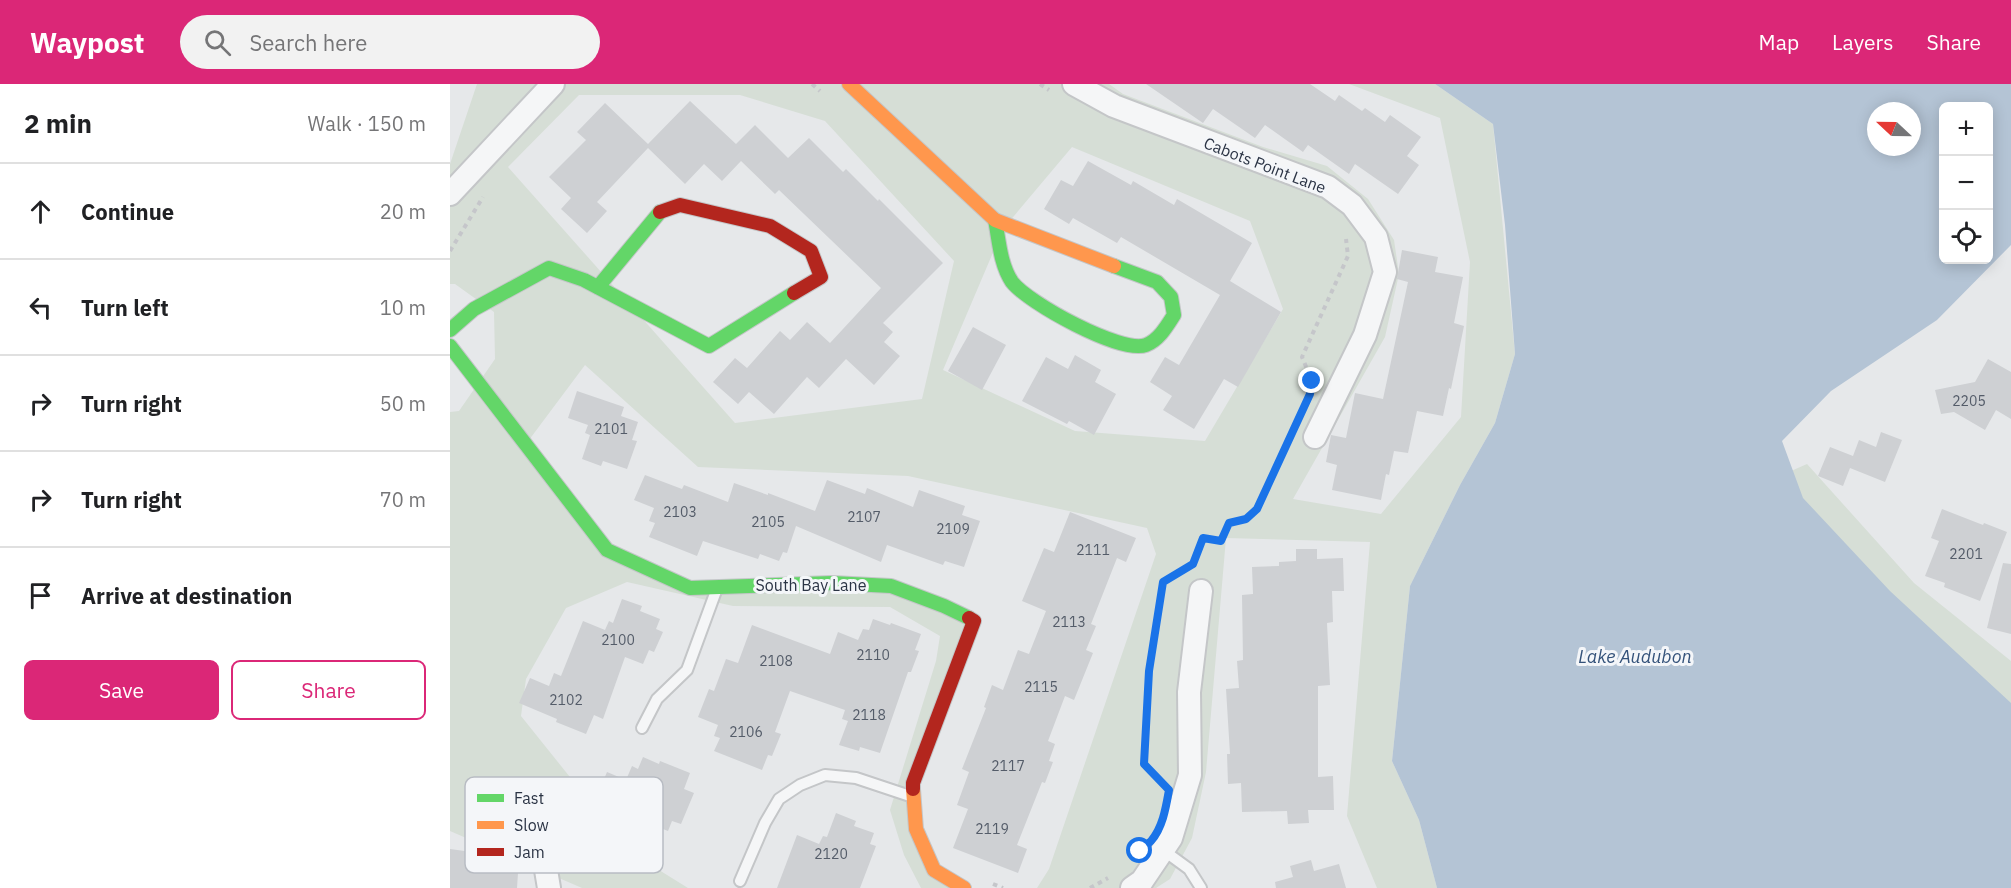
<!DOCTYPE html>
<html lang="en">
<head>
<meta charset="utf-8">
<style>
	:root { --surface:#fff; --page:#f2f2f2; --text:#202124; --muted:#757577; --line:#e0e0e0; --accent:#db2777 }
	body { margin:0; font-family:"IBM Plex Sans",sans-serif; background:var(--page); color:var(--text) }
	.controls { position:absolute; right:18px; top:18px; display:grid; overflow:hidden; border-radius:9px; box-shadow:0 3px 15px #0003 }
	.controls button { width:54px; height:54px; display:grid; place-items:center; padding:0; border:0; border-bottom:2px solid var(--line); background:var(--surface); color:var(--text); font:30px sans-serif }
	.compass { position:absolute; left:1417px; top:18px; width:54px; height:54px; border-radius:50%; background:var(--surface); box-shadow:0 3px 15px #0003; rotate:292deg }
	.stop { position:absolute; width:18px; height:18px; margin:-14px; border:4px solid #1a73e8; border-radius:50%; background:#fff }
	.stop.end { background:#1a73e8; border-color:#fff; box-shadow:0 2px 6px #0008 }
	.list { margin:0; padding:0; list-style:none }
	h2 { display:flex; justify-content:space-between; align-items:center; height:78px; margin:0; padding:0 24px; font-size:26px }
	h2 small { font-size:20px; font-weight:400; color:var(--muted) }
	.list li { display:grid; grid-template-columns:39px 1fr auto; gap:18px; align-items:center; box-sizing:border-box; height:96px; padding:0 24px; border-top:2px solid var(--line) }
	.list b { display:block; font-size:22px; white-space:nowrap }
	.list em { font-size:20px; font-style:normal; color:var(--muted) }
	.actions { display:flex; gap:12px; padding:18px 24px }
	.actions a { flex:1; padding:14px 0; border:2px solid var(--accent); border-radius:9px; text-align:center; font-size:21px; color:var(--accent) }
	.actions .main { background:var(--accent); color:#fff }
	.icon { flex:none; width:33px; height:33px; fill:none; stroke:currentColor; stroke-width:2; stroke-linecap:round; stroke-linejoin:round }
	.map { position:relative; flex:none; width:1561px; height:804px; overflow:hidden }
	header { display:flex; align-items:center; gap:36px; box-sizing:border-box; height:84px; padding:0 30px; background:var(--accent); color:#fff }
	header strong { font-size:28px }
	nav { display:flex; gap:33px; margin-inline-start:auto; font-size:21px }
	.search { width:420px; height:54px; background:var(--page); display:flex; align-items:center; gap:15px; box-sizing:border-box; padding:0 21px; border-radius:33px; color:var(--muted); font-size:22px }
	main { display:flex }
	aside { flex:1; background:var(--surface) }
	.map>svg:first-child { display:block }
	.green { fill:#d6ded6; fill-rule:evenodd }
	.water { fill:#b4c4d5; fill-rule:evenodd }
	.building { fill:#ced0d3 }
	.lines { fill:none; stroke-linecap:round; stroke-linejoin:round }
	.lane-casing { stroke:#c4c6c8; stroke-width:14 }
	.street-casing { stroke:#c4c6c8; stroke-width:26 }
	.fast-casing { stroke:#c4c6c8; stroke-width:16 }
	.slow-casing { stroke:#c4c6c8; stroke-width:16 }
	.jam-casing { stroke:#c4c6c8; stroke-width:16 }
	.path { stroke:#c5c6ca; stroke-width:4; stroke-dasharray:4.5 4.5; stroke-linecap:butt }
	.lane { stroke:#f5f6f7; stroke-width:10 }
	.street { stroke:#f5f6f7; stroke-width:22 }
	.fast { stroke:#63d668; stroke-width:14 }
	.slow { stroke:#ff974d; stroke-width:14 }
	.jam { stroke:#b3261e; stroke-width:14 }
	.route { stroke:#1a73e8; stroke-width:8 }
	.labels { text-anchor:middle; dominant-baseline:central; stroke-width:6; stroke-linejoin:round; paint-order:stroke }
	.number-label { font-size:14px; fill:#545c69 }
	.street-label { font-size:16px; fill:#2b3445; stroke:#f4f6f9 }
	.water-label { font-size:18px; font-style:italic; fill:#34527a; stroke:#f4f6f9 }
	.key { fill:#f4f6f9; stroke:#b8bcc3; stroke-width:1.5 }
	.key-label { font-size:16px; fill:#2b3445 }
</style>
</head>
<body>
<header>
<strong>Waypost</strong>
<div class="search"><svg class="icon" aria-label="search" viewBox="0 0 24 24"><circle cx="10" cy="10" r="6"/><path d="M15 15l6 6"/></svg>Search here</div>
<nav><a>Map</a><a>Layers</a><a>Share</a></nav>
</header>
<main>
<aside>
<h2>2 min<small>Walk · 150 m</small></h2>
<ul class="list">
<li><svg class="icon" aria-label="ahead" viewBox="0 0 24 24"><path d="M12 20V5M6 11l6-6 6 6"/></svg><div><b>Continue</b></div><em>20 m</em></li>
<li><svg class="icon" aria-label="left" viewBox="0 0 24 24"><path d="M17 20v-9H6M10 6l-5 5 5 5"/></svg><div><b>Turn left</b></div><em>10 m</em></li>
<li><svg class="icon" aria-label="right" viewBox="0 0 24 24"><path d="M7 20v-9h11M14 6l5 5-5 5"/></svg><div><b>Turn right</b></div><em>50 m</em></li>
<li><svg class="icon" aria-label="right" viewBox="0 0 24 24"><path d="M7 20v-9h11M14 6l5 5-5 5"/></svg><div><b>Turn right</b></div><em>70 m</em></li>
<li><svg class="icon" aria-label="arrive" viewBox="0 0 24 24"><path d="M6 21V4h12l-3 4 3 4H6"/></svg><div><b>Arrive at destination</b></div></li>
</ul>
<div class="actions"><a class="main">Save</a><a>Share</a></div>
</aside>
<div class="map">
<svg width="1561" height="804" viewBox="0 0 1561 804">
	<rect width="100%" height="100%" fill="#e6e8ea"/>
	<g class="green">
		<path d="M27 0H659L673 10 813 63 877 82 918 115 944 156 949 190 935 253 843 415 931 430 1011 333 1020 178 990 34 899 0H985L1043 40 1065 270 1045 339 1010 401 960 502 942 677 969 736 987 804H927L897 732 920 458 776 454 756 688 742 754 720 795 706 804H587L599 785 706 470 697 444 458 392 248 383 135 281 76 360 157 466 240 504 441 502 524 537 463 699 484 786 521 804H471L454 771 440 726 486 577 490 552 440 523 283 522 177 498 116 524 76 595 71 632 180 768 238 804H132L0 747V328L9 327 45 275 44 228 5 200H0V80ZM129 11H290L375 37 504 177 472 315 285 339 58 83ZM622 63 800 137 833 225 755 357 625 347 493 286 553 145Z"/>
		<polygon points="1357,380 1464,499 1561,577 1561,640 1314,399"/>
	</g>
	<path class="water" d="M985 0H1561V161L1487 236 1381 307 1332 357 1353 414 1440 507 1561 619V804H987L969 736 942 677 960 502 1010 401 1045 339 1065 270 1055 141 1043 40ZM1494 22H1538V176H1494ZM1426 27H1462V63H1426Z"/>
	<g class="building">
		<polygon points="696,0 860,0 885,17 889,11 912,27 915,24 935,38 940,31 971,53 957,72 969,81 948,110 905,80 899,90 858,61 853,68 815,41 805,54 763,25 753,39"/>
		<polygon points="240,17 286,60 305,41 338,74 359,54 393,88 396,85 428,117 429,115 493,179 433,239 443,248 434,258 450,272 424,301 396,275 369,304 357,293 324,330 299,308 288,320 263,298 285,274 297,284 330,247 340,256 357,238 380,259 431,204 329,106 325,110 291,77 272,97 254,80 235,100 198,64 147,118 157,127 137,149 111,125 121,114 99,93 136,56 127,48 155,19 198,60"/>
		<polygon points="638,77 681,101 683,97 724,121 727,115 802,159 780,197 831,228 788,303 774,295 744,345 713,326 722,312 700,298 715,273 729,281 770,211 671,153 667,159 623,134 619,140 594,125 611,96 623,102"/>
		<polygon points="952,166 988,173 985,188 1013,193 1004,239 1014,242 1001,305 999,304 993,332 967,327 958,369 944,367 939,391 936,390 931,416 882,406 887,381 876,378 881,351 896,354 905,309 933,315 958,198 947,195"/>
		<polygon points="523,243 556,261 532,306 498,287"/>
		<polygon points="625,271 651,286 645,298 666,310 644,351 619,337 617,340 572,317 596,273 618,285"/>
		<polygon points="1538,275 1561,288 1561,335 1546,326 1535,346 1504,328 1491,330 1485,306 1525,298"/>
		<polygon points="127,307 174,323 171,332 188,338 182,356 187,357 177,385 153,377 151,382 132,375 140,351 135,349 138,341 118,334"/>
		<polygon points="1431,348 1452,356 1435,398 1400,384 1393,402 1368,392 1380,363 1403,372 1409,356 1426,363"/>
		<polygon points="195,391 232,405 234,401 278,418 284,399 318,411 318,409 365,427 377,396 415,410 417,404 463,423 469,406 515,422 512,431 530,437 514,483 495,477 493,481 437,461 431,478 346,442 337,469 333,468 329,477 310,470 308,475 253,457 247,472 199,453 205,439 199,437 204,424 184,416"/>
		<polygon points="1492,425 1533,441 1534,439 1557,448 1530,517 1494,503 1495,499 1475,492 1489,457 1481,454"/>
		<polygon points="620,428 686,454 676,478 667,474 641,540 646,542 636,566 643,569 624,616 615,612 598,657 605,660 599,677 603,678 595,699 592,698 567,761 577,765 568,789 503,764 518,725 507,721 519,688 512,685 536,624 534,623 542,601 553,606 568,566 579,570 596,527 572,517 594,464 604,468"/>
		<polygon points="846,465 867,465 867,475 893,474 894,507 882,507 883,538 877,539 880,601 868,602 868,693 883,692 884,726 858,726 859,739 838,740 837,727 792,728 791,699 778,700 777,670 780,670 776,605 789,604 787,577 793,576 792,511 803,510 802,483 829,482 829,478 846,477"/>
		<polygon points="1553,479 1561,480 1561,550 1537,544"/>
		<polygon points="172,515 192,522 190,527 210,535 206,545 213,548 204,568 199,566 193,580 175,573 153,635 144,631 136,650 106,638 107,635 69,619 80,594 99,602 104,589 111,592 133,537 155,546 159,537 163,539"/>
		<polygon points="423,535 440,541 441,539 471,550 465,566 469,567 461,588 458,588 430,669 410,663 409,667 389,661 398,637 392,635 395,626 340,607 325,648 331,650 322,672 318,671 312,686 264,667 270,654 264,652 268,641 248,633 259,605 264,607 276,575 288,579 302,541 380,570 388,548 408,556 413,545 419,546"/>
		<polygon points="193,673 209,680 210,677 240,689 234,705 244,709 231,740 222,737 218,747 182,733 184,729 146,714 157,688 176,696 182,682 188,685"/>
		<polygon points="386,729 406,737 404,742 424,749 420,760 426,762 410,804 327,804 347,751 369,760 373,752 377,753"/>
		<polygon points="0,765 22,768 20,784 68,789 67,804 0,804"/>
		<polygon points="861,776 864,787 889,780 896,804 826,804 825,798 843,793 840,782"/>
	</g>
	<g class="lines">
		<g class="lane-casing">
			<g id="lane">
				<polyline points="192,644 207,615 237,586 266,507"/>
				<polyline points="713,766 739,785 751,804"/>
				<polyline points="290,797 315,739 329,715 350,701 375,691 406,694 460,712"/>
			</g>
		</g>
		<g class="street-casing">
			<g id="street">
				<polyline points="624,0 664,22 878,103 902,121 926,153 935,188 915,251 865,353"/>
				<polyline points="0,110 103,0"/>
				<polyline points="95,780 99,804"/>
				<polyline points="682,804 692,797 721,754 740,691 739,608 751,507"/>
			</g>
		</g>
		<g class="fast-casing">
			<g id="fast">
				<path d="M545 136C549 156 550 180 562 198 578 219 671 270 696 261 709 256 717 242 724 231L721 213 707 198 664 182"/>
				<polyline points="148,203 210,128"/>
				<polyline points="0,246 24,225 99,184 134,196 259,262 344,209"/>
				<polyline points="0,262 157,466 240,504 382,499 441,502 494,522 519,534"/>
			</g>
		</g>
		<g class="slow-casing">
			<g id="slow">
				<polyline points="399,0 545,136 664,182"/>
				<polyline points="463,705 466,745 484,786 514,804"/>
			</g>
		</g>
		<g class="jam-casing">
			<g id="jam">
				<polyline points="210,128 230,121 320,142 361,167 371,193 344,209"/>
				<polyline points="463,705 463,699 524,537 519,534"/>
			</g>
		</g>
		<g class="path">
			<polyline points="362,0 370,7"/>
			<polyline points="590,0 599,6"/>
			<polyline points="0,167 33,113"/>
			<polyline points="862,300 862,297 852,273 898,172 896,155"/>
			<polyline points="712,699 694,680 699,587 713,498 743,480 753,454 771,457 779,439 796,435 807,425 840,354"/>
			<polyline points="543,800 553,804"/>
			<polyline points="640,804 658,794"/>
		</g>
		<use href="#lane" class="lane"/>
		<use href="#street" class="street"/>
		<use href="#fast" class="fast"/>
		<use href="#slow" class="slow"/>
		<use href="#jam" class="jam"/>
	</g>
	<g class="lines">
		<path class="route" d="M690 767C694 762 697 761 701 757 713 743 716 723 719 706L694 680 699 587 713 498 743 480 753 454 771 457 779 439 796 435 807 425 860 310 862 297"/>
	</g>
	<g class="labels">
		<g class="number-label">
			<text x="1519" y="317">2205</text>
			<text x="161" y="345">2101</text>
			<text x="230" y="428">2103</text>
			<text x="414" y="433">2107</text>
			<text x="318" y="438">2105</text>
			<text x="503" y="445">2109</text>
			<text x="643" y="466">2111</text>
			<text x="1516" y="470">2201</text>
			<text x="619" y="538">2113</text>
			<text x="168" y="556">2100</text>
			<text x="423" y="571">2110</text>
			<text x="326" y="577">2108</text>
			<text x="591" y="603">2115</text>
			<text x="116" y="616">2102</text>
			<text x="419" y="631">2118</text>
			<text x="296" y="648">2106</text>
			<text x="558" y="682">2117</text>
			<text x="542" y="745">2119</text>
			<text x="381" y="770">2120</text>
		</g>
		<g class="street-label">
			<text transform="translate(815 81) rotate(21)">Cabots Point Lane</text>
			<text x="361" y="501">South Bay Lane</text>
		</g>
		<g class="water-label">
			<text x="1185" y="572">Lake Audubon</text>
		</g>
	</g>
	<rect x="15" y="693" width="198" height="96" rx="9" class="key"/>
	<rect x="27" y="710" width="27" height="8" fill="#63d668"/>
	<rect x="27" y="737" width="27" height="8" fill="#ff974d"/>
	<rect x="27" y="764" width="27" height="8" fill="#b3261e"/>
	<g class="key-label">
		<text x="64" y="720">Fast</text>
		<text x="64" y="747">Slow</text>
		<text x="64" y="774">Jam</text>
	</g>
</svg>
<div class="controls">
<button>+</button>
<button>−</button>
<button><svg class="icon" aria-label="locate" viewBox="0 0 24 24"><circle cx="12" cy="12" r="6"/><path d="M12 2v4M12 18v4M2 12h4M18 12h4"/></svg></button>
</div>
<svg class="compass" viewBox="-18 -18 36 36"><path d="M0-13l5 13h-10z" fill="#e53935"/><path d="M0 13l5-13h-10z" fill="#757577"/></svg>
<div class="stop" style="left:690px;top:767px"></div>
<div class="stop end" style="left:862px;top:297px"></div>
</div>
</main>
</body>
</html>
